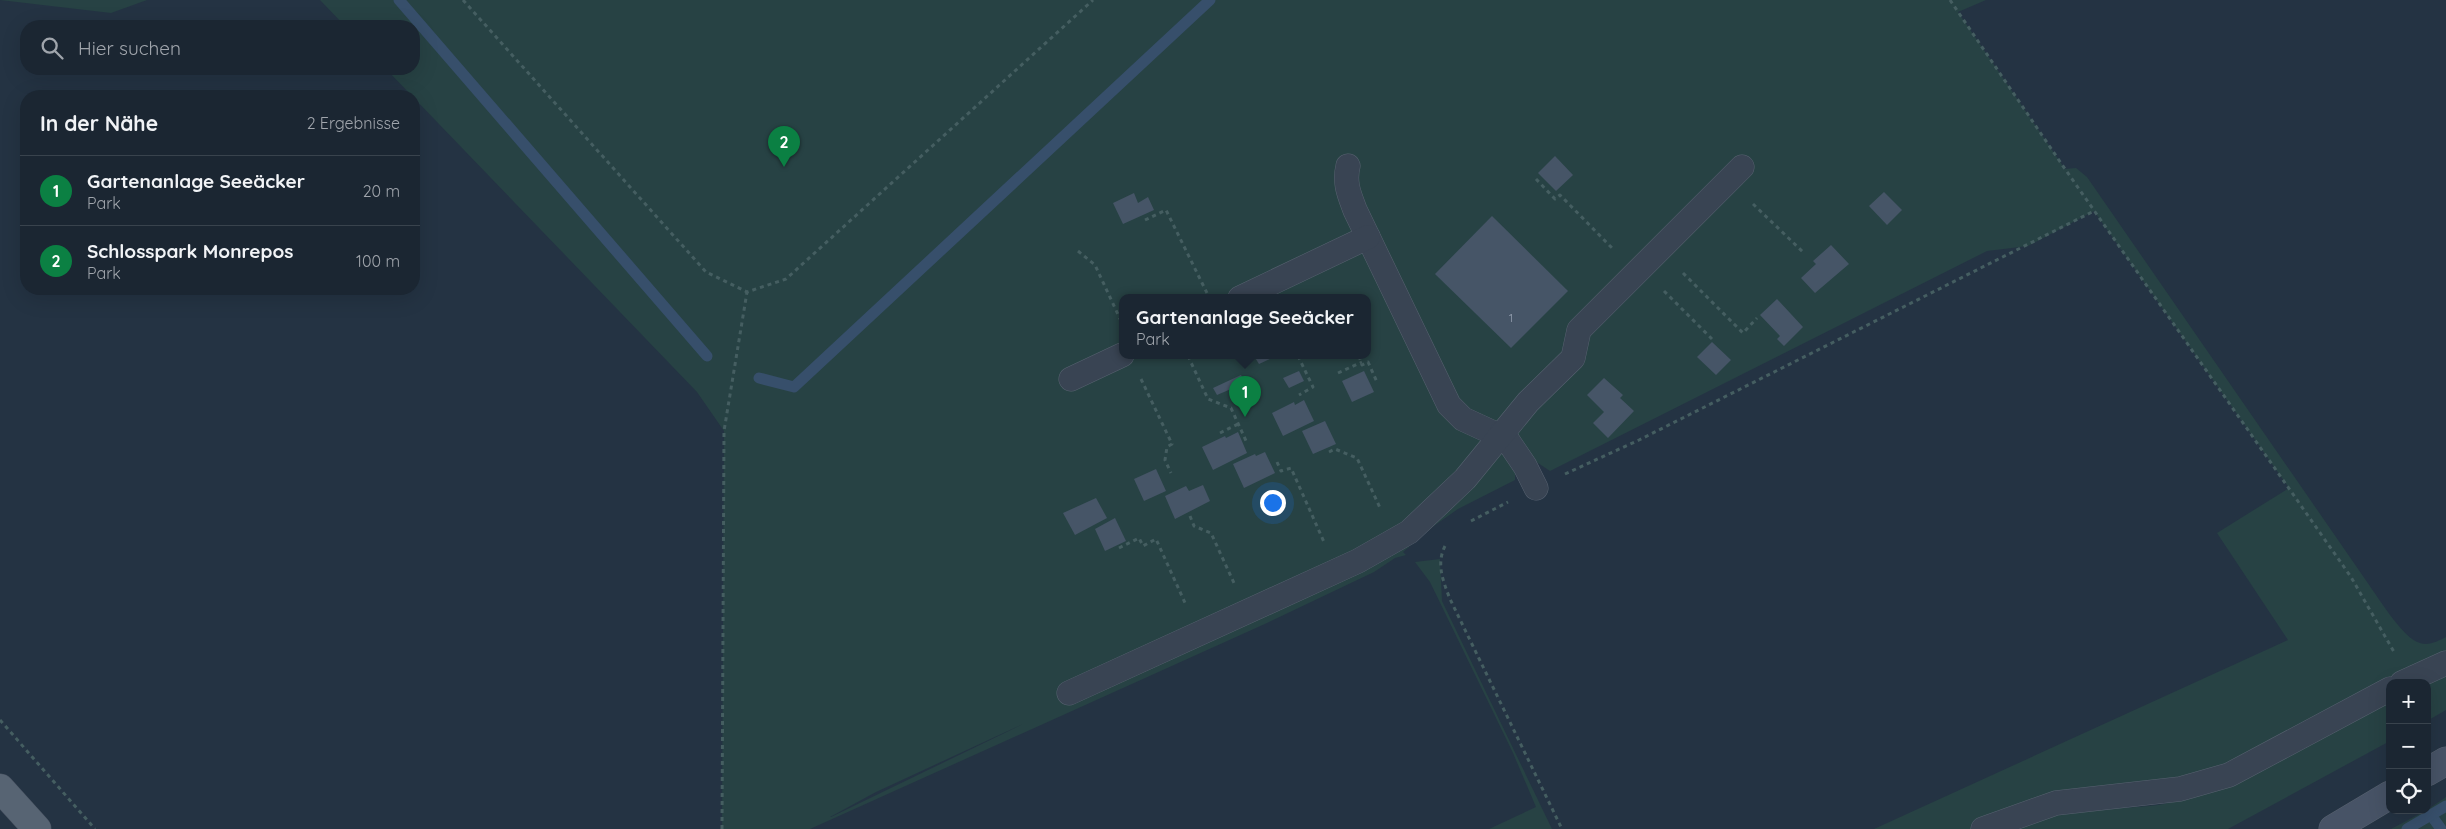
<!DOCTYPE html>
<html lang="de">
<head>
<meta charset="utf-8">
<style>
	:root { --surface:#1b2632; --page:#242e3a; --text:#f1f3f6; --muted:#a0a5ac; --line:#39434d; --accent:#0b8043 }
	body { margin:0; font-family:Quicksand,sans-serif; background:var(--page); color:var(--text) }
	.controls { position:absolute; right:15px; bottom:15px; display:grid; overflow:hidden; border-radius:10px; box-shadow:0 5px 20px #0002 }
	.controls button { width:45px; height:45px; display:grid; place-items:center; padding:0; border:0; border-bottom:1px solid var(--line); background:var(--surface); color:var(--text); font:25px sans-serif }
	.you { position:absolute; left:1272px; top:502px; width:18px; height:18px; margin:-12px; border:4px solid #fff; border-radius:50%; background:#1a73e8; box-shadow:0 0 0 8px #1a73e833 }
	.badge { display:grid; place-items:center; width:32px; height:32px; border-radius:50%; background:var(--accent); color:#fff; font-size:16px; font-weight:700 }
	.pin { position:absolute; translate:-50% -41px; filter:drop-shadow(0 1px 2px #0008) }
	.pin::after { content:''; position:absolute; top:26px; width:18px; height:15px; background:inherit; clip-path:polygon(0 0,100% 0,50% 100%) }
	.popup { position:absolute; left:1119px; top:294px; width:252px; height:65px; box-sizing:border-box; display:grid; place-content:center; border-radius:10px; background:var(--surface); filter:drop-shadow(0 1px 4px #0005); font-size:16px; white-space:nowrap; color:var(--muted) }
	.popup b { font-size:19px; color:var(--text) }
	.popup::after { content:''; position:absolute; left:50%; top:100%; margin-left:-10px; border:10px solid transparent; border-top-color:var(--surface) }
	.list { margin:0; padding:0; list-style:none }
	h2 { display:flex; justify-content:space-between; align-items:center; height:65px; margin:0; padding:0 20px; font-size:21px }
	h2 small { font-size:16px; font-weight:400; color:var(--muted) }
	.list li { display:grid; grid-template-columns:32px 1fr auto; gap:15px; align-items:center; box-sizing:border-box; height:70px; padding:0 20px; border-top:1px solid var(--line) }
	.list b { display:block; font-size:19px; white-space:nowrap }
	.list p { margin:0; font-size:16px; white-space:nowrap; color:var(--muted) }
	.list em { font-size:16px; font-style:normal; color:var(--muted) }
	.icon { flex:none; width:28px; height:28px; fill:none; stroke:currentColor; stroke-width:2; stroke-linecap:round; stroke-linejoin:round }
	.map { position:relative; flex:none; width:2446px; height:829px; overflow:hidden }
	.search { position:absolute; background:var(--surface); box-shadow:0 5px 20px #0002; left:20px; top:20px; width:400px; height:55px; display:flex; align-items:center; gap:12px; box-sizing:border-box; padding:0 18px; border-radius:20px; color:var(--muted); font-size:19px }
	.panel { position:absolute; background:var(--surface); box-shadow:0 5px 20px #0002; left:20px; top:90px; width:400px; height:205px; border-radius:20px }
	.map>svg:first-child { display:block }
	.green { fill:#274244; fill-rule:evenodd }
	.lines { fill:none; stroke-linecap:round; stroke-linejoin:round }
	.stream { stroke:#374f6b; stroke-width:11 }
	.building { fill:#465567 }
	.lane-casing { stroke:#576270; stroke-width:25 }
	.secondary-casing { stroke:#576270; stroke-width:29 }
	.primary-casing { stroke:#46505f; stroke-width:29 }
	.path { stroke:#455e61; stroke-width:3; stroke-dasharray:4 4; stroke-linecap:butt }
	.lane { stroke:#394453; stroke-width:24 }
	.secondary { stroke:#475366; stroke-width:28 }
	.primary { stroke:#576473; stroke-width:28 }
	.labels { text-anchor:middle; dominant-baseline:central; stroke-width:5; stroke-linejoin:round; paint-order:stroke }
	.number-label { font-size:11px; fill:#9aa4b4 }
</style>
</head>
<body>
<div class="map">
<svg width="2446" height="829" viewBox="0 0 2446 829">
	<rect width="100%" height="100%" fill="#243343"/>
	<g class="green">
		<polygon points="0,0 147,0 111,13"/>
		<path d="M320 0H1986L1958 12 2065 169 2076 168 2087 177 2365 579C2376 594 2403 639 2420 643 2429 646 2438 641 2446 637V710L2427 721V683H2390V741L2228 829H2021C2056 802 2122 812 2164 804 2176 801 2190 791 2201 785L1983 829H1874L2288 640 2217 533 2289 488 2094 211 2028 246 1987 251 1550 471 1535 461 1515 471V480L1458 509 1408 544 1409 547 1403 552 1406 555 1395 558 1374 572 1267 623 810 829H722L724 431 697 392 386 69H414V26H345ZM1122 298H1368V356H1122ZM1023 724 831 817H830L876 792Z"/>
		<polygon points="1440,559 1442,601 1552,829 1489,829 1536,807 1513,753 1430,582 1415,562"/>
		<polygon points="2446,797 2446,829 2436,819 2438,814 2435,809 2423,817 2433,822 2439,829 2391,829 2427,810"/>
	</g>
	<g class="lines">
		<g class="stream">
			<polyline points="399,0 707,356"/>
			<polyline points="759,378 794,387 1210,0"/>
			<polyline points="2431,815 2441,829"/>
			<polyline points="2407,829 2446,806"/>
		</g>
	</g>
	<g class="building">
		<polygon points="1555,156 1573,175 1556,191 1538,173"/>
		<polygon points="1884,192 1902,210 1887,225 1869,206"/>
		<polygon points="1134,193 1138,203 1148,197 1154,210 1123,224 1113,203"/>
		<polygon points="1492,216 1568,291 1511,348 1435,274"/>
		<polygon points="1831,245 1849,264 1815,293 1801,278 1816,264 1813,261"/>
		<polygon points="1777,299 1803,327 1784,346 1777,339 1780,336 1760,315"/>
		<polygon points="1712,342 1731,360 1716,375 1697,357"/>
		<polygon points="1254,356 1276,356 1259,364"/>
		<polygon points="1299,371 1304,381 1289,388 1283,378"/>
		<polygon points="1364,371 1374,392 1352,402 1342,381"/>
		<polygon points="1241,375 1245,383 1217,395 1213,388"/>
		<polygon points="1604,378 1623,395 1620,398 1634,411 1608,438 1593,423 1604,412 1587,395"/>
		<polygon points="1304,400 1314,421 1283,436 1272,413 1294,402 1295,405"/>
		<polygon points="1325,421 1336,444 1313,454 1302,431"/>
		<polygon points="1238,432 1247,453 1213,470 1202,447 1225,436 1226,438"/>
		<polygon points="1265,452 1275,473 1244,488 1233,464 1255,454 1256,456"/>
		<polygon points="1156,469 1166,491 1144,501 1134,479"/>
		<polygon points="1203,485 1210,501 1175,519 1165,496 1186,486 1189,491"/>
		<polygon points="1096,498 1107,518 1075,535 1063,513"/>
		<polygon points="1115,518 1126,541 1105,551 1095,529"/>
	</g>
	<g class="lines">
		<g class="lane-casing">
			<g id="lane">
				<path d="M1348 166C1344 183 1349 194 1355 210L1449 405 1463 419 1500 436"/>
				<polyline points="1240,298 1368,237"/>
				<polyline points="1071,379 1122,355"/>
				<polyline points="1502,432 1525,466 1536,488"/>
				<polyline points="2402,683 2446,663"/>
				<polyline points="1069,693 1358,561 1409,532 1465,479 1528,402 1573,358 1579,330 1742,167"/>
				<polyline points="1983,829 2056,803 2180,789 2229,775 2390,689"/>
			</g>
		</g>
		<g class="secondary-casing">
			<g id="secondary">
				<polyline points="2427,772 2446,761"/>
				<polyline points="2333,829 2390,795"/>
			</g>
		</g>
		<g class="primary-casing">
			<polyline id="primary" points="0,788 37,829"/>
		</g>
		<g class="path">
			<polyline points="463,0 706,272 747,292 786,279 1093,0"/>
			<polyline points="1950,0 2065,169 2351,577 2394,652"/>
			<polyline points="1536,179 1555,199 1560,195 1613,249"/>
			<polyline points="1753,204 1803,252"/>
			<polyline points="1145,220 1166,210 1207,293"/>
			<polyline points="1078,251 1095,265 1122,323"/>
			<polyline points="1683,273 1743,333 1757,318"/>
			<polyline points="1664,291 1712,339"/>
			<polyline points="1188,356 1208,399 1231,408 1247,443"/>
			<polyline points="1298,356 1313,387 1299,395"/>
			<polyline points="1359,356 1362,365 1368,362 1377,382"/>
			<polyline points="1338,373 1362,362"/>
			<polyline points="1141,379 1172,444 1167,447 1165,460 1171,473"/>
			<polyline points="1220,433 1238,424"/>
			<polyline points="1329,452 1335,449 1357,458 1381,510"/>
			<polyline points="1277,462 1281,471 1291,468 1324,542"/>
			<polyline points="1565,474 1639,440 2094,211"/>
			<polyline points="1190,516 1194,526 1211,533 1234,583"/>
			<polyline points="1471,521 1508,502"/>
			<path d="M1445 546C1436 564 1443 581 1450 599L1562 829"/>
			<polyline points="1119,548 1139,538 1143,546 1156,539 1186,605"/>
			<polyline points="0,720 95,829"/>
			<polyline points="722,829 724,431 747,292"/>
		</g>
		<use href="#lane" class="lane"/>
		<use href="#secondary" class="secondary"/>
		<use href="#primary" class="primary"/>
	</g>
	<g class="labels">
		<g class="number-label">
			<text x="1511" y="318">1</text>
		</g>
	</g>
</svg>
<div class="controls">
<button>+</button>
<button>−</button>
<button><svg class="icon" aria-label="locate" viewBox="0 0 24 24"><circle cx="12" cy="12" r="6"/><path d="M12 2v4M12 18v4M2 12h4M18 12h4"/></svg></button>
</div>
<div class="you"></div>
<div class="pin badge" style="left:1245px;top:417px">1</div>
<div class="popup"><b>Gartenanlage Seeäcker</b>Park</div>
<div class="pin badge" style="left:784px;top:167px">2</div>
<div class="search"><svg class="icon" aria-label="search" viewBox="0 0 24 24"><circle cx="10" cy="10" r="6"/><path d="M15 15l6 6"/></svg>Hier suchen</div>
<section class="panel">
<h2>In der Nähe<small>2 Ergebnisse</small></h2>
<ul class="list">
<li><span class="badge">1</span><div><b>Gartenanlage Seeäcker</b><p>Park</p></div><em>20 m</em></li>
<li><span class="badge">2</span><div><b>Schlosspark Monrepos</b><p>Park</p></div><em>100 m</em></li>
</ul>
</section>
</div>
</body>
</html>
